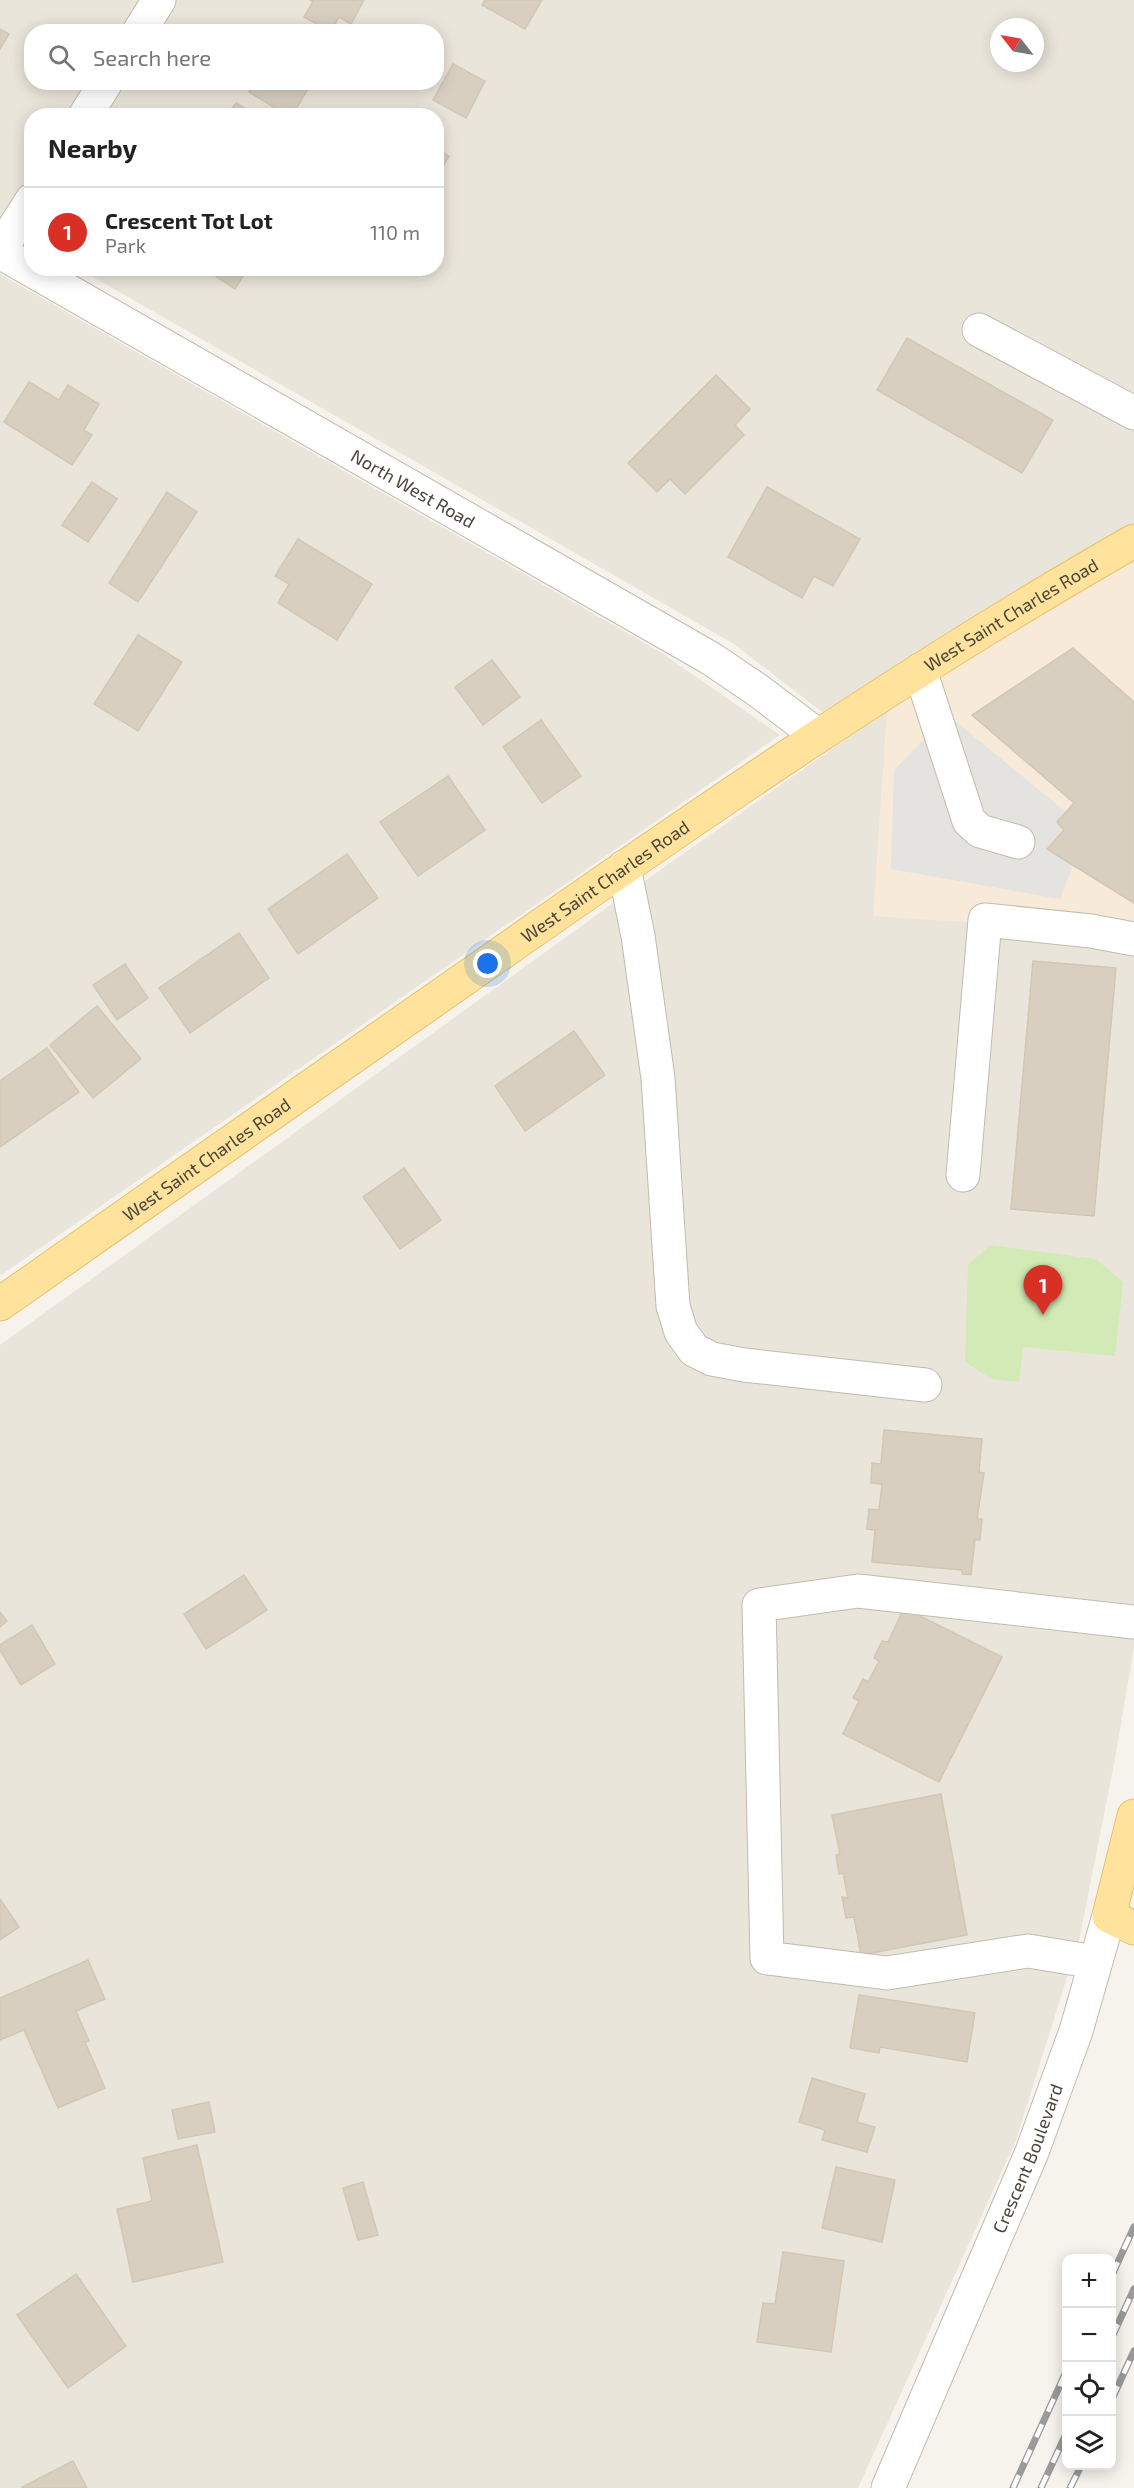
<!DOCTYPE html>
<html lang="en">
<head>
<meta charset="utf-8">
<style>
	:root { --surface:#fff; --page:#f2f2f2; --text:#222; --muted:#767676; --line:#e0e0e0; --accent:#d93025 }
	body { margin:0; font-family:"Exo 2",sans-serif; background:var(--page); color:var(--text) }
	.controls { position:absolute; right:18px; bottom:18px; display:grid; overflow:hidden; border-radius:12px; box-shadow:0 3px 15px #0003 }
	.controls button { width:54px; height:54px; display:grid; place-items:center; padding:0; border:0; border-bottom:2px solid var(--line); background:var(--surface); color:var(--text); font:30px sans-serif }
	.compass { position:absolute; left:990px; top:18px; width:54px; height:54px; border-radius:50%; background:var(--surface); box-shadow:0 3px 15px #0003; rotate:301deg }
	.you { position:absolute; left:488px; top:964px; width:21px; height:21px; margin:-15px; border:4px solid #fff; border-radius:50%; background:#1a73e8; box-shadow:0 0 0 9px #1a73e833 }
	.badge { display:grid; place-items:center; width:39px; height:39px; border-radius:50%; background:var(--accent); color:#fff; font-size:20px; font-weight:700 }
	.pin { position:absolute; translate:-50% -50px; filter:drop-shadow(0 2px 3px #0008) }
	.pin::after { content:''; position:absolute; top:32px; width:21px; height:18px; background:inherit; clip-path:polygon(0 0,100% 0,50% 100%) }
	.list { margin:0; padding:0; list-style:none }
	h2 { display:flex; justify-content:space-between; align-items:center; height:78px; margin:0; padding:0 24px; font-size:26px }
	h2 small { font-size:20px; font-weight:400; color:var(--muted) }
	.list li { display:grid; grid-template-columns:39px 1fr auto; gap:18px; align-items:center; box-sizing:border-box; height:90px; padding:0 24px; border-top:2px solid var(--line) }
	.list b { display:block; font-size:22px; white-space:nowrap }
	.list p { margin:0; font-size:20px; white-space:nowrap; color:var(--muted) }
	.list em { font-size:20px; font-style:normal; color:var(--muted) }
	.icon { flex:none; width:33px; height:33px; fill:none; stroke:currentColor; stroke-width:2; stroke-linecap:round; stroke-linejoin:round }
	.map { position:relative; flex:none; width:1134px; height:2488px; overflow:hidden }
	.search { position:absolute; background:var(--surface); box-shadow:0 3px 15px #0003; left:24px; top:24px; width:420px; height:66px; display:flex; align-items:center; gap:15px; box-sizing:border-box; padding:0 21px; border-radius:24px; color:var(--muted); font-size:22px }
	.panel { position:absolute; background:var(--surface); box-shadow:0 3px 15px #0003; left:24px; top:108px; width:420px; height:168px; border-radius:24px }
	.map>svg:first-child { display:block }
	.residential { fill:#eae5da; fill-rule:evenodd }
	.commercial { fill:#f7ead8 }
	.green { fill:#d2eab5 }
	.parking { fill:#e5e3e0 }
	.building { fill:#d8cfc1; stroke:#d3c7b4; stroke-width:1.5 }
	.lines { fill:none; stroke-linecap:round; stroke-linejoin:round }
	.minor-casing { stroke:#c2bbae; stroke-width:35 }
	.major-casing { stroke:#e6c16a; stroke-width:35 }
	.minor { stroke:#fff; stroke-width:33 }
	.major { stroke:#ffe39c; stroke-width:33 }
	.rail-casing { stroke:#9a9a9a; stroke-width:7 }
	.rail { stroke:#fff; stroke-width:4.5; stroke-dasharray:14; stroke-linecap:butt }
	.labels { text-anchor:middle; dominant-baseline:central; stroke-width:4.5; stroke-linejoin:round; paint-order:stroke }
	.street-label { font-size:18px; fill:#4b4439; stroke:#fff }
</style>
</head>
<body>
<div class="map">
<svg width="1134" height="2488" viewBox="0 0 1134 2488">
	<rect width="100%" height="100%" fill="#f6f3ec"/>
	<g class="residential">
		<path d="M0 0H1134V557L1075 561 822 712 734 644 79 269 436 268V116H32L31 241 0 223ZM999 27H1035V63H999ZM32 32H436V82H32Z"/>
		<polygon points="0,274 662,653 780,735 0,1276"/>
		<polygon points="887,710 1134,933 1134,1647 1115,1759 1080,1936 1016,2140 858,2488 0,2488 0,1345 605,909"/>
	</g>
	<polygon class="commercial" points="1134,557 1134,933 873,916 887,710"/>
	<polygon class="green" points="990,1245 1096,1259 1123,1282 1115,1356 1023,1347 1019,1382 991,1379 965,1362 968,1265"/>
	<polygon class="parking" points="948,715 1066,812 1057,822 1064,830 1047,849 1073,865 1060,899 891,869 894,770"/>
	<g class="building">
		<polygon points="310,0 364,0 351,24 339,17 331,32 304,17 313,2"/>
		<polygon points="485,0 542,0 525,29 482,5"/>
		<polygon points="0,29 9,34 0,49"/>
		<polygon points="453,64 485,81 466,118 433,100"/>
		<polygon points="255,82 312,82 292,116 288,116 249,92"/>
		<polygon points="236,103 252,113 251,116 227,116"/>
		<polygon points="436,149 449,156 436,179"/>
		<polygon points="203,268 248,268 235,289"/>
		<polygon points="907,338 1053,420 1022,473 877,390"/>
		<polygon points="716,375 750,409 735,425 744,435 685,494 670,479 657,492 628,463"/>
		<polygon points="29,382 59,400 68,385 99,404 84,430 92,435 72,465 4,422"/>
		<polygon points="92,482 117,499 88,542 62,525"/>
		<polygon points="767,487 860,539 833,586 814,576 802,598 728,557"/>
		<polygon points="167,492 197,512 138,602 109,583"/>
		<polygon points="298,539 372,584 337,640 278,603 289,584 275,576"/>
		<polygon points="138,635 182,662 138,731 94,704"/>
		<polygon points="1073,648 1134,702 1134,903 1047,849 1064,830 1057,822 1074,803 972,715"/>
		<polygon points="492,660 520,697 483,725 455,687"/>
		<polygon points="541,720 581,776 542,803 503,747"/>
		<polygon points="448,776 485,830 418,876 380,822"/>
		<polygon points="347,854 378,898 298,954 268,909"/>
		<polygon points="239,933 269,978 190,1033 159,988"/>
		<polygon points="1033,961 1116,968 1094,1216 1011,1209"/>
		<polygon points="125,964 148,998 117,1020 93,985"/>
		<polygon points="97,1006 141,1059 93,1098 50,1045"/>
		<polygon points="574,1031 605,1075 525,1131 495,1086"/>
		<polygon points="47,1048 79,1092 0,1147 0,1081"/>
		<polygon points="404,1168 441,1220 400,1249 363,1197"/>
		<polygon points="884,1430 982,1439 979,1472 984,1473 977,1519 982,1519 980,1540 975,1540 971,1575 962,1574 962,1570 872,1562 875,1530 867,1529 869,1509 879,1510 882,1484 871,1483 872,1463 881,1464"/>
		<polygon points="244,1575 267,1610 206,1649 184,1614"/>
		<polygon points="904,1608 1002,1657 939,1782 843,1734 859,1701 853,1698 863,1679 868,1682 879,1661 874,1658 882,1641 888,1642"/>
		<polygon points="0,1612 7,1621 0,1627"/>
		<polygon points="32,1625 55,1664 21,1685 0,1650 0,1645"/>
		<polygon points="941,1794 967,1935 861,1955 854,1917 846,1918 842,1897 848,1898 843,1873 839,1874 836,1855 840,1854 832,1815"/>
		<polygon points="0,1899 19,1927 0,1940"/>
		<polygon points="88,1960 105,1999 76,2011 89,2041 85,2042 105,2088 58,2108 24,2030 0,2040 0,1998"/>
		<polygon points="859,1995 975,2013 967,2062 880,2047 879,2053 850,2048"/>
		<polygon points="812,2078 865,2094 857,2122 875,2127 867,2152 822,2140 825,2130 799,2122"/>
		<polygon points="209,2102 215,2132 178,2139 172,2110"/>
		<polygon points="197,2145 223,2262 133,2282 117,2209 152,2201 143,2158"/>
		<polygon points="836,2167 895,2180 882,2242 822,2228"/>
		<polygon points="363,2182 378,2235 358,2240 343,2188"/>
		<polygon points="783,2252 844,2261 831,2352 757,2342 763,2303 775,2304"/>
		<polygon points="76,2274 126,2346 68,2388 17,2315"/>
		<polygon points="73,2461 87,2488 23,2488 22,2487"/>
	</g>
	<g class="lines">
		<g class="minor-casing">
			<g id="minor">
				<polyline points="139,32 159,0"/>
				<polyline points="85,116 106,82"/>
				<polyline points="0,250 32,200"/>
				<path id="s1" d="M0 252 710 658 756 689 817 735"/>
				<polyline points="979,330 1134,413"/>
				<polyline points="920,670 969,821 980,831 1018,842"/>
				<polyline points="624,867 638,936 658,1078 673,1306 681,1332 694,1350 712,1359 744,1365 925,1385"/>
				<polyline points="963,1175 985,920 1091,931 1134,939"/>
				<polyline points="1095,1962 1028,1951 887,1973 767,1958 759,1605 858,1591 1134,1622"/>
				<path id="s2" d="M888 2488 1032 2152 1076 2031 1109 1916"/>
			</g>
		</g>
		<g class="major-casing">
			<g id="major">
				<path id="s3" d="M0 1304C163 1189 327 1075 490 961 700 814 911 668 1134 541"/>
				<polyline points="1134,1816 1109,1916 1134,1928"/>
			</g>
		</g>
		<use href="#minor" class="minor"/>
		<use href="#major" class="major"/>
		<g class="rail-casing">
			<g id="rail">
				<polyline points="1112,2275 1134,2227"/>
				<polyline points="1112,2337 1134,2289"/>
				<polyline points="1112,2399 1134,2351"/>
				<polyline points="1013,2488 1066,2372"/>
				<polyline points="1041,2488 1066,2434"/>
				<polyline points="1070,2488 1081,2466"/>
			</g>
		</g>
		<use href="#rail" class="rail"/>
	</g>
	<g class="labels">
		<g class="street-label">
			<text stroke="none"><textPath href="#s1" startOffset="476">North West Road</textPath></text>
			<text stroke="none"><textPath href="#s3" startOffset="1224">West Saint Charles Road</textPath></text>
			<text stroke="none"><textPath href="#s3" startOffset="738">West Saint Charles Road</textPath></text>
			<text stroke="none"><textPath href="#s3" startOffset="252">West Saint Charles Road</textPath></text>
			<text stroke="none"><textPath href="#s2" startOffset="358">Crescent Boulevard</textPath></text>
		</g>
	</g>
</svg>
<div class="controls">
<button>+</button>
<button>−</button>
<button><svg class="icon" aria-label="locate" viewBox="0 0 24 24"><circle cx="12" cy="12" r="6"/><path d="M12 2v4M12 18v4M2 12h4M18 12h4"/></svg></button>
<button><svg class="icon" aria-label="layers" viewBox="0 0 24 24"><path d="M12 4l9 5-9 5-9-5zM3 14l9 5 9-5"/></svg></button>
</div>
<svg class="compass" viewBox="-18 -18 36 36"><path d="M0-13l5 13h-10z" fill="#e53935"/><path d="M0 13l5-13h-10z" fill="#767676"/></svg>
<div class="you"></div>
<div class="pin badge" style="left:1043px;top:1315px">1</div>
<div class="search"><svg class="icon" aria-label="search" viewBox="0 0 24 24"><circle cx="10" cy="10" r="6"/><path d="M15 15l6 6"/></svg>Search here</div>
<section class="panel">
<h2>Nearby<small></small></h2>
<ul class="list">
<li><span class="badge">1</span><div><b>Crescent Tot Lot</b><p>Park</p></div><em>110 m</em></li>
</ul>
</section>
</div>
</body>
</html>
